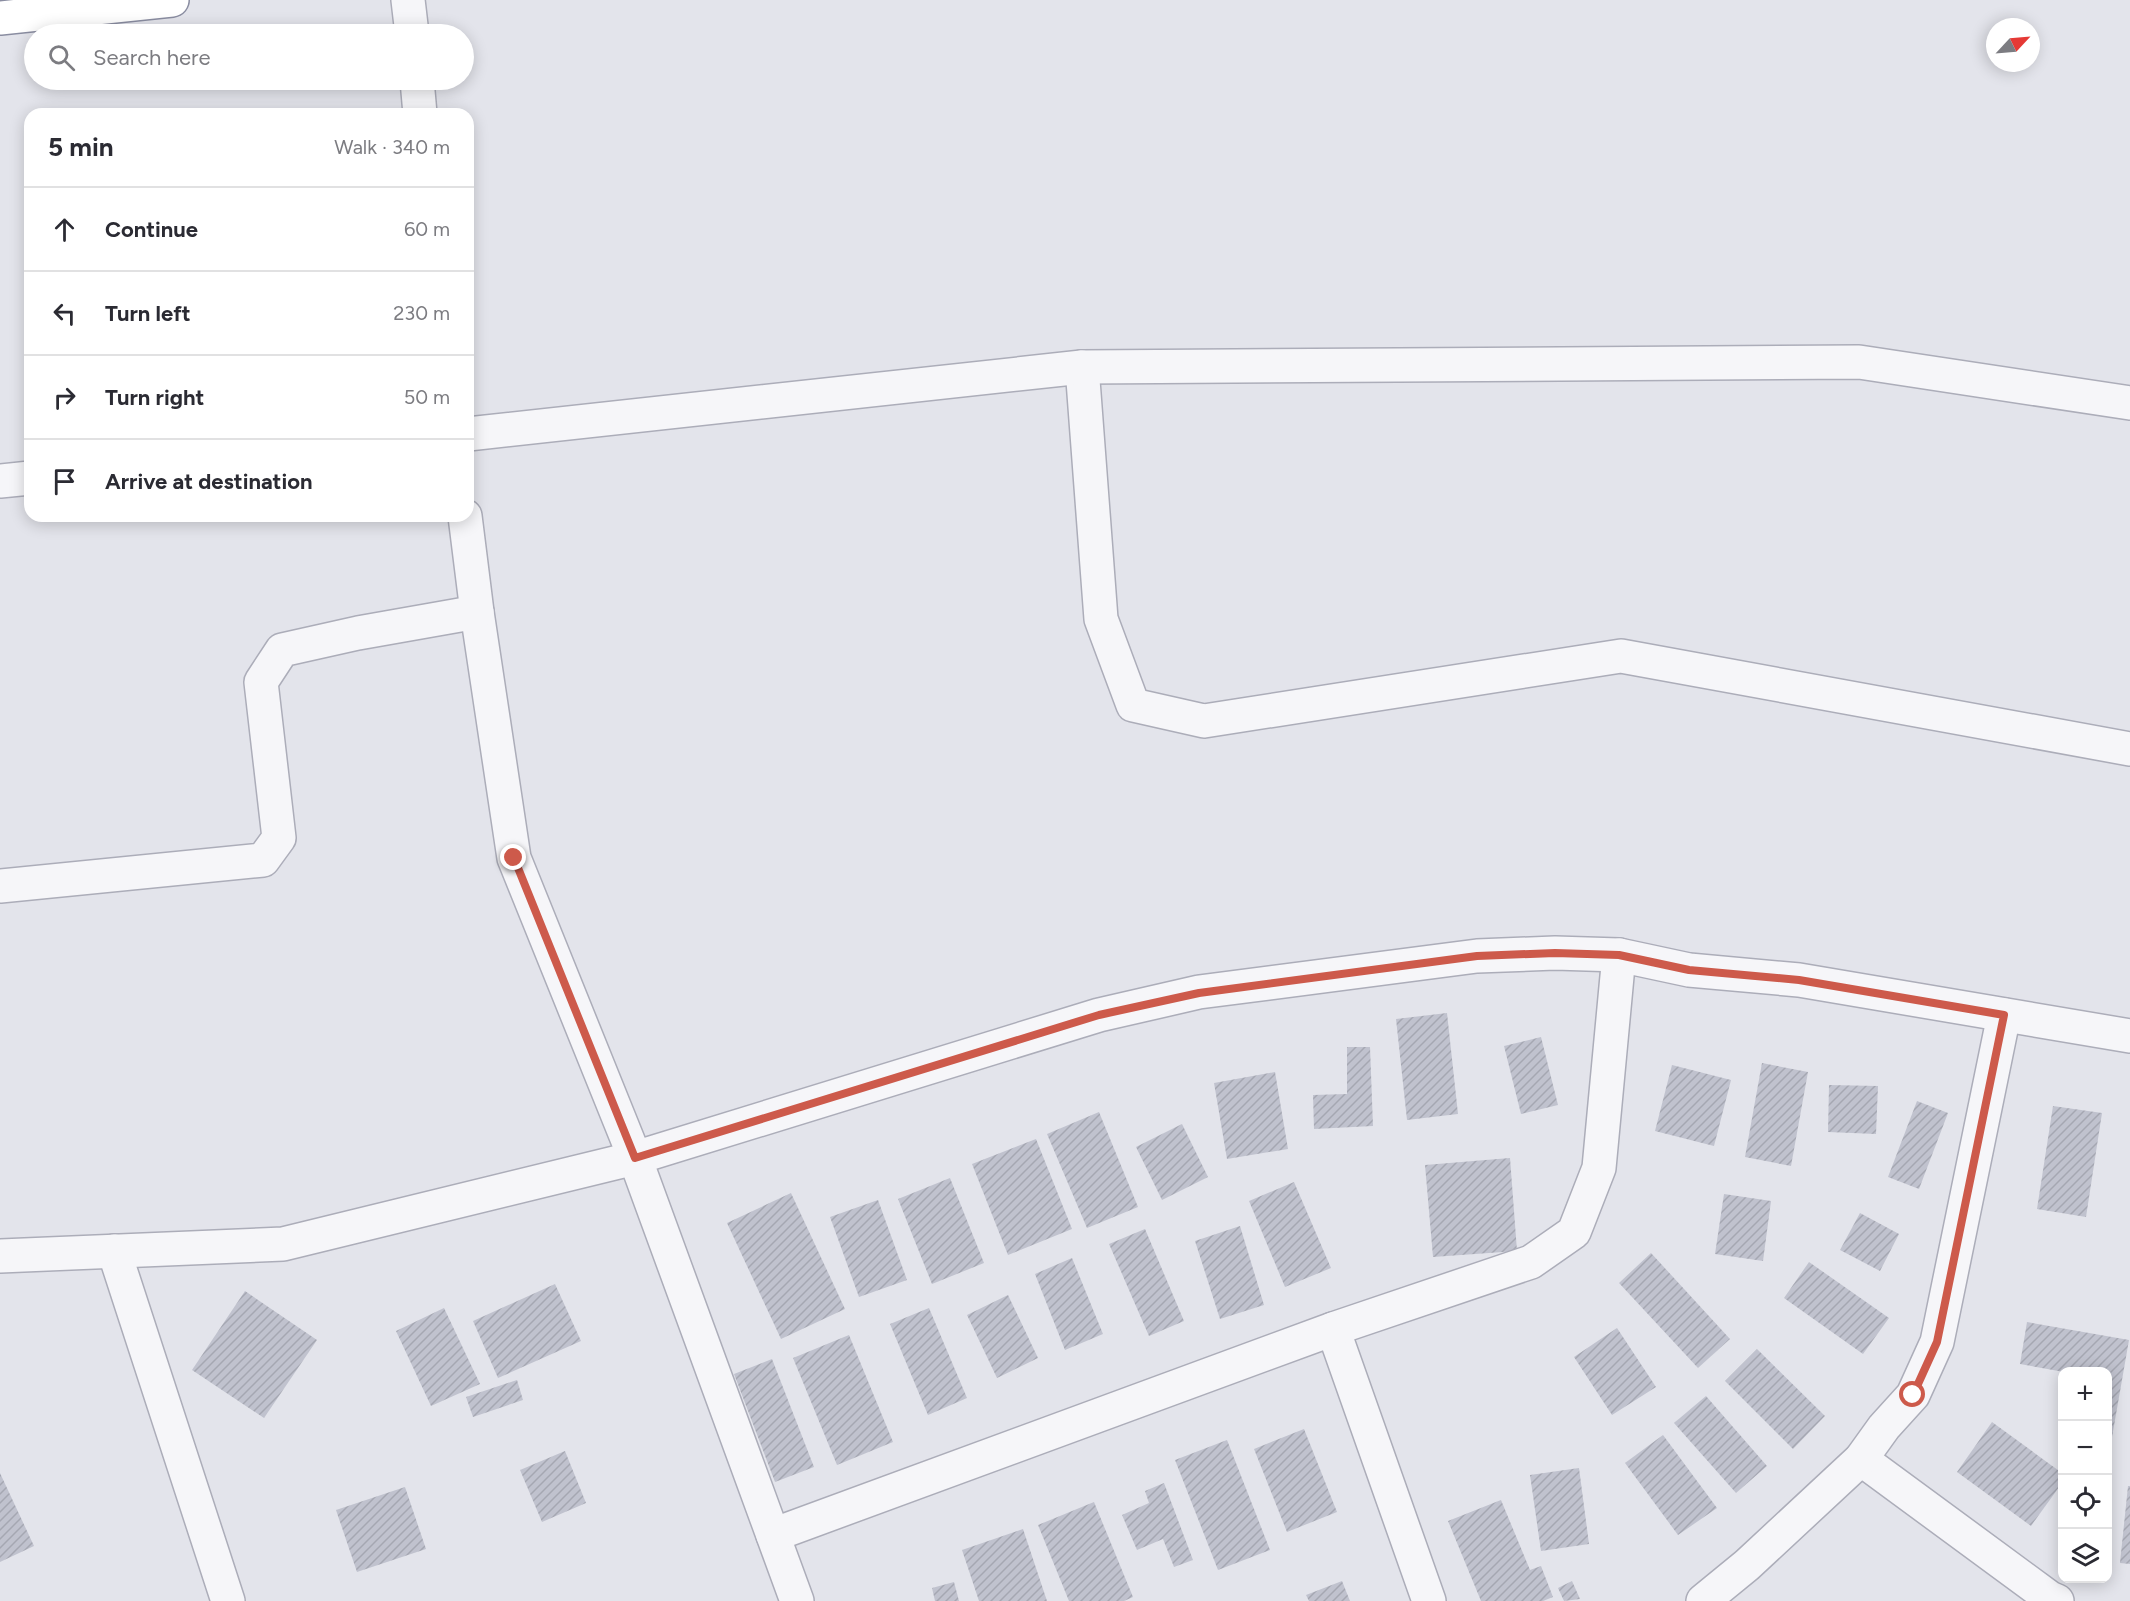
<!DOCTYPE html>
<html lang="en">
<head>
<meta charset="utf-8">
<style>
	:root { --surface:#fff; --page:#f7f7f7; --text:#2b2b33; --muted:#7c7c81; --line:#e1e1e2 }
	body { margin:0; font-family:Figtree,sans-serif; background:var(--page); color:var(--text) }
	.controls { position:absolute; right:18px; bottom:18px; display:grid; overflow:hidden; border-radius:12px; box-shadow:0 3px 15px #0003 }
	.controls button { width:54px; height:54px; display:grid; place-items:center; padding:0; border:0; border-bottom:2px solid var(--line); background:var(--surface); color:var(--text); font:30px sans-serif }
	.compass { position:absolute; left:1986px; top:18px; width:54px; height:54px; border-radius:50%; background:var(--surface); box-shadow:0 3px 15px #0003; rotate:64deg }
	.stop { position:absolute; width:18px; height:18px; margin:-14px; border:4px solid #cd5a4b; border-radius:50%; background:#fff }
	.stop.end { background:#cd5a4b; border-color:#fff; box-shadow:0 2px 6px #0008 }
	.list { margin:0; padding:0; list-style:none }
	h2 { display:flex; justify-content:space-between; align-items:center; height:78px; margin:0; padding:0 24px; font-size:26px }
	h2 small { font-size:20px; font-weight:400; color:var(--muted) }
	.list li { display:grid; grid-template-columns:39px 1fr auto; gap:18px; align-items:center; box-sizing:border-box; height:84px; padding:0 24px; border-top:2px solid var(--line) }
	.list b { display:block; font-size:22px; white-space:nowrap }
	.list em { font-size:20px; font-style:normal; color:var(--muted) }
	.icon { flex:none; width:33px; height:33px; fill:none; stroke:currentColor; stroke-width:2; stroke-linecap:round; stroke-linejoin:round }
	.map { position:relative; flex:none; width:2130px; height:1601px; overflow:hidden }
	.search { position:absolute; background:var(--surface); box-shadow:0 3px 15px #0003; left:24px; top:24px; width:450px; height:66px; display:flex; align-items:center; gap:15px; box-sizing:border-box; padding:0 21px; border-radius:33px; color:var(--muted); font-size:22px }
	.panel { position:absolute; background:var(--surface); box-shadow:0 3px 15px #0003; left:24px; top:108px; width:450px; height:414px; border-radius:18px }
	.map>svg:first-child { display:block }
	.building { fill:url(#building-hatch) }
	.lines { fill:none; stroke-linecap:round; stroke-linejoin:round }
	.street-casing { stroke:#acadb9; stroke-width:36 }
	.highway-casing { stroke:#8a8da1; stroke-width:36 }
	.street { stroke:#f6f6f9; stroke-width:33 }
	.highway { stroke:#fff; stroke-width:33 }
	.route { stroke:#cd5a4b; stroke-width:8 }
</style>
</head>
<body>
<div class="map">
<svg width="2130" height="1601" viewBox="0 0 2130 1601">
	<defs>
		<pattern id="building-hatch" width="6" height="6" patternUnits="userSpaceOnUse" patternTransform="scale(1.5)"><rect width="6" height="6" fill="#c0c2ce"/><path d="M-1 1l2-2M0 6l6-6M5 7l2-2" fill="none" stroke="#a5a7b2"/></pattern>
	</defs>
	<rect width="100%" height="100%" fill="#e3e4eb"/>
	<g class="building">
		<polygon points="1447,1013 1458,1114 1407,1120 1396,1019"/>
		<polygon points="1541,1037 1558,1105 1521,1114 1504,1046"/>
		<polygon points="1347,1047 1370,1047 1373,1126 1314,1129 1313,1095 1347,1094"/>
		<polygon points="1762,1063 1808,1072 1791,1166 1745,1157"/>
		<polygon points="1672,1065 1731,1080 1714,1146 1655,1131"/>
		<polygon points="1275,1072 1288,1149 1227,1159 1214,1083"/>
		<polygon points="1829,1085 1878,1086 1876,1134 1828,1132"/>
		<polygon points="1917,1101 1948,1113 1919,1189 1888,1177"/>
		<polygon points="2053,1106 2102,1113 2086,1217 2037,1209"/>
		<polygon points="1099,1112 1138,1207 1087,1228 1047,1134"/>
		<polygon points="1182,1124 1208,1177 1162,1200 1136,1147"/>
		<polygon points="1036,1139 1072,1229 1008,1255 972,1164"/>
		<polygon points="1510,1158 1517,1251 1433,1257 1425,1165"/>
		<polygon points="950,1178 984,1263 932,1284 898,1199"/>
		<polygon points="1294,1182 1331,1268 1285,1287 1249,1201"/>
		<polygon points="791,1193 845,1309 781,1339 727,1223"/>
		<polygon points="1724,1194 1771,1201 1763,1261 1715,1254"/>
		<polygon points="878,1200 907,1280 859,1297 830,1217"/>
		<polygon points="1860,1213 1899,1234 1880,1271 1840,1250"/>
		<polygon points="1240,1226 1264,1305 1220,1319 1195,1241"/>
		<polygon points="1145,1229 1184,1321 1149,1336 1109,1244"/>
		<polygon points="1651,1253 1730,1339 1698,1368 1619,1283"/>
		<polygon points="1072,1258 1103,1334 1065,1350 1035,1274"/>
		<polygon points="1809,1262 1889,1318 1863,1354 1784,1298"/>
		<polygon points="555,1284 581,1341 498,1378 473,1321"/>
		<polygon points="245,1291 317,1340 264,1418 192,1370"/>
		<polygon points="1008,1295 1038,1358 997,1378 967,1315"/>
		<polygon points="444,1308 480,1384 431,1406 396,1331"/>
		<polygon points="929,1308 967,1398 928,1415 890,1324"/>
		<polygon points="2027,1322 2129,1340 2112,1437 2108,1436 2108,1372 2064,1372 2020,1364"/>
		<polygon points="1617,1328 1656,1387 1612,1415 1574,1357"/>
		<polygon points="849,1335 893,1442 837,1465 793,1358"/>
		<polygon points="1757,1349 1825,1416 1793,1449 1725,1381"/>
		<polygon points="772,1359 814,1467 775,1482 734,1374"/>
		<polygon points="517,1380 523,1400 473,1417 466,1397"/>
		<polygon points="1706,1396 1767,1466 1736,1493 1674,1423"/>
		<polygon points="1992,1422 2062,1473 2062,1483 2031,1526 1957,1472"/>
		<polygon points="1304,1429 1337,1512 1287,1532 1254,1449"/>
		<polygon points="1663,1435 1717,1508 1678,1535 1625,1463"/>
		<polygon points="1227,1440 1270,1550 1218,1570 1175,1460"/>
		<polygon points="565,1451 586,1503 542,1522 520,1470"/>
		<polygon points="1579,1468 1589,1544 1541,1551 1530,1475"/>
		<polygon points="0,1473 34,1546 0,1562"/>
		<polygon points="1164,1483 1193,1560 1174,1567 1163,1539 1137,1550 1122,1515 1149,1503 1145,1491"/>
		<polygon points="2128,1486 2130,1486 2130,1564 2120,1563"/>
		<polygon points="405,1487 426,1549 357,1572 336,1510"/>
		<polygon points="1501,1500 1530,1570 1541,1566 1553,1597 1543,1601 1481,1601 1448,1521"/>
		<polygon points="1094,1502 1133,1597 1124,1601 1069,1601 1038,1525"/>
		<polygon points="1023,1529 1047,1601 979,1601 962,1550"/>
		<polygon points="1342,1581 1350,1601 1309,1601 1306,1595"/>
		<polygon points="1572,1581 1580,1599 1564,1601 1558,1588"/>
		<polygon points="954,1582 959,1601 935,1601 932,1588"/>
	</g>
	<g class="lines">
		<g class="street-casing">
			<g id="street">
				<polyline points="408,0 412,34"/>
				<polyline points="417,80 420,114"/>
				<polyline points="1082,367 1101,619 1133,705 1204,721 1621,656 2130,749"/>
				<polyline points="468,434 1082,367 1859,362 2130,403"/>
				<polyline points="0,481 30,478"/>
				<polyline points="465,516 477,612 514,858 635,1158 797,1601"/>
				<polyline points="0,886 263,860 279,838 261,682 282,650 358,633 477,612"/>
				<polyline points="114,1251 228,1601"/>
				<polyline points="0,1256 283,1244 635,1158 1099,1015 1199,992 1477,956 1555,953 1619,955 1689,970 1799,980 2130,1036"/>
				<polyline points="1333,1329 1429,1601"/>
				<polyline points="1861,1459 2050,1598 2057,1601"/>
				<polyline points="773,1535 1333,1329 1531,1262 1574,1232 1599,1168 1619,955"/>
				<polyline points="1703,1601 1747,1565 1861,1459 1884,1427 1913,1395 1937,1342 2004,1015"/>
			</g>
		</g>
		<g class="highway-casing">
			<polyline id="highway" points="0,18 172,0"/>
		</g>
		<use href="#street" class="street"/>
		<use href="#highway" class="highway"/>
	</g>
	<g class="lines">
		<polyline class="route" points="514,858 635,1158 1099,1015 1199,993 1477,956 1555,953 1619,955 1689,970 1799,980 2004,1015 1937,1342 1913,1395"/>
	</g>
</svg>
<div class="controls">
<button>+</button>
<button>−</button>
<button><svg class="icon" aria-label="locate" viewBox="0 0 24 24"><circle cx="12" cy="12" r="6"/><path d="M12 2v4M12 18v4M2 12h4M18 12h4"/></svg></button>
<button><svg class="icon" aria-label="layers" viewBox="0 0 24 24"><path d="M12 4l9 5-9 5-9-5zM3 14l9 5 9-5"/></svg></button>
</div>
<svg class="compass" viewBox="-18 -18 36 36"><path d="M0-13l5 13h-10z" fill="#e53935"/><path d="M0 13l5-13h-10z" fill="#7c7c81"/></svg>
<div class="stop" style="left:1913px;top:1395px"></div>
<div class="stop end" style="left:514px;top:858px"></div>
<div class="search"><svg class="icon" aria-label="search" viewBox="0 0 24 24"><circle cx="10" cy="10" r="6"/><path d="M15 15l6 6"/></svg>Search here</div>
<section class="panel">
<h2>5 min<small>Walk · 340 m</small></h2>
<ul class="list">
<li><svg class="icon" aria-label="ahead" viewBox="0 0 24 24"><path d="M12 20V5M6 11l6-6 6 6"/></svg><div><b>Continue</b></div><em>60 m</em></li>
<li><svg class="icon" aria-label="left" viewBox="0 0 24 24"><path d="M17 20v-9H6M10 6l-5 5 5 5"/></svg><div><b>Turn left</b></div><em>230 m</em></li>
<li><svg class="icon" aria-label="right" viewBox="0 0 24 24"><path d="M7 20v-9h11M14 6l5 5-5 5"/></svg><div><b>Turn right</b></div><em>50 m</em></li>
<li><svg class="icon" aria-label="arrive" viewBox="0 0 24 24"><path d="M6 21V4h12l-3 4 3 4H6"/></svg><div><b>Arrive at destination</b></div></li>
</ul>
</section>
</div>
</body>
</html>
